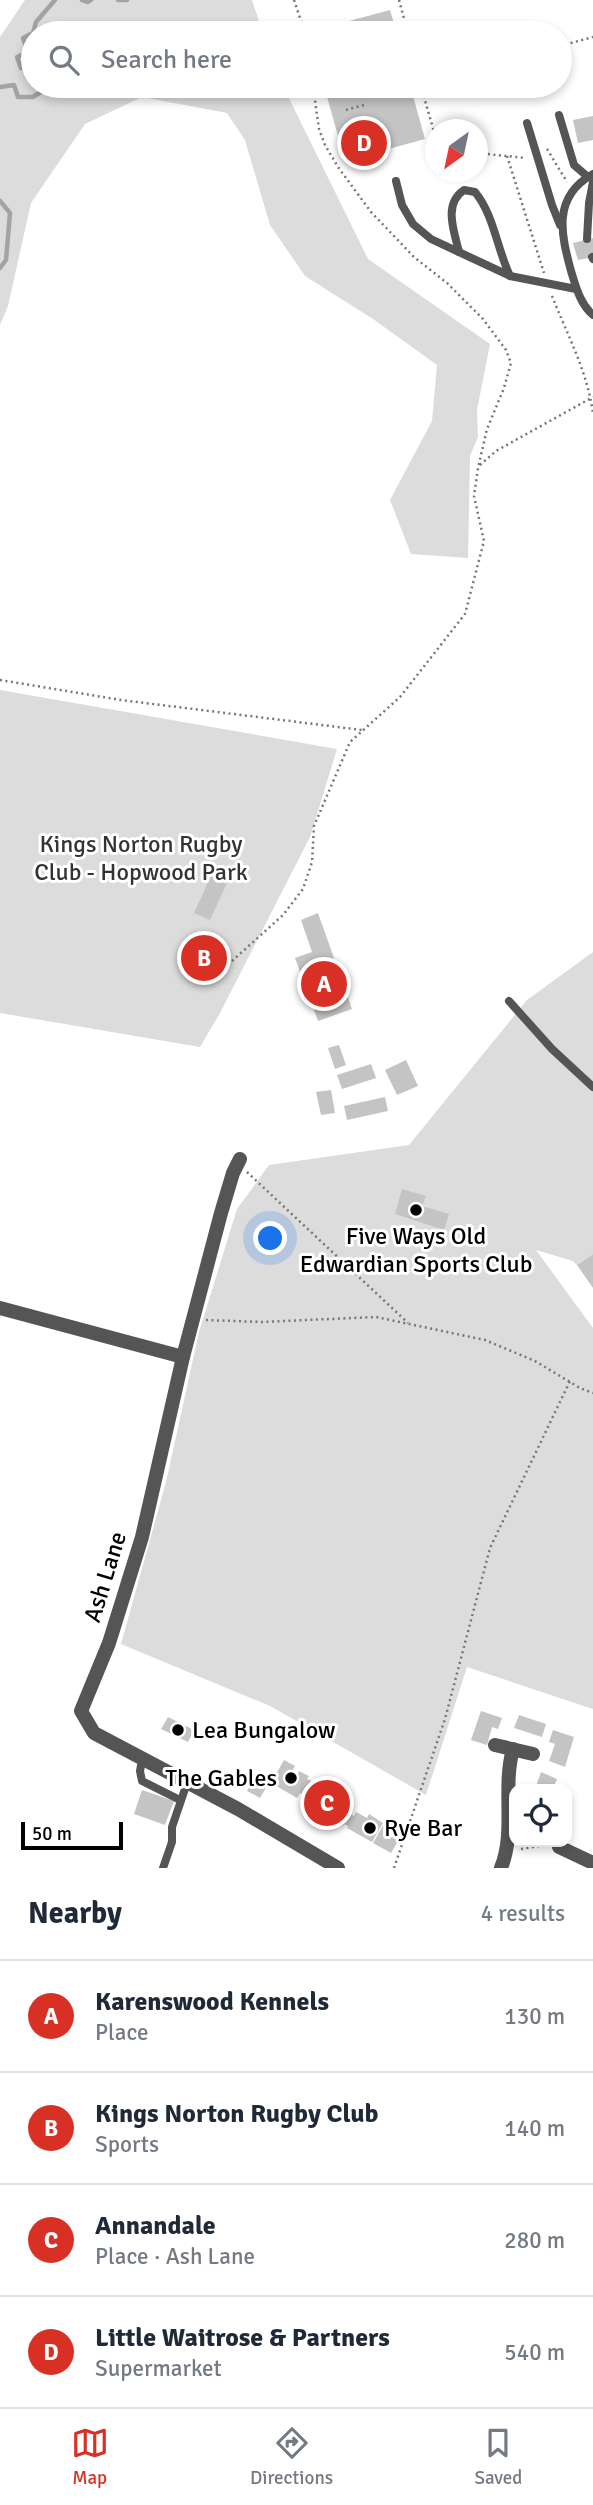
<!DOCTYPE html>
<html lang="en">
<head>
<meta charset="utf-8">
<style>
	:root { --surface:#fff; --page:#f6f6f7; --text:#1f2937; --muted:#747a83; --line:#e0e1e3; --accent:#d93025 }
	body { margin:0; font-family:Signika,sans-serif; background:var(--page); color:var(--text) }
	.controls { position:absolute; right:21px; bottom:21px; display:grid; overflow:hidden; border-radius:14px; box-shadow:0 4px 10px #0003 }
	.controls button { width:63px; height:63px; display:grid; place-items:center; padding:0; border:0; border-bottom:2px solid var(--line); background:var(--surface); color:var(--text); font:35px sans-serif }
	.compass { position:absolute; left:425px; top:119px; width:63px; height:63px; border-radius:50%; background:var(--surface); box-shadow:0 4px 10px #0003; rotate:213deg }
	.scale { position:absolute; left:21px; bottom:18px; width:102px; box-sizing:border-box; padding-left:7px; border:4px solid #000; border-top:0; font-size:19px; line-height:24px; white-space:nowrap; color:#000; -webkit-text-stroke:5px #fff; paint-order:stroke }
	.you { position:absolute; left:271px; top:1239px; width:24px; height:24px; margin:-18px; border:5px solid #fff; border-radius:50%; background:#1a73e8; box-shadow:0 0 0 10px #1a73e833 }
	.badge { display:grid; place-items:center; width:46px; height:46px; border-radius:50%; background:var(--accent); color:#fff; font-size:23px; font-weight:700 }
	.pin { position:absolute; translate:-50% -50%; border:4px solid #fff; box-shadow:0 2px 7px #0006 }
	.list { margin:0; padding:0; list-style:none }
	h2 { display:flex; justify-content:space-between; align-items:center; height:91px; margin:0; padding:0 28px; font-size:30px }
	h2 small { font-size:23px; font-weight:400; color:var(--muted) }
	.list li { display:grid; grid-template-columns:46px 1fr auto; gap:21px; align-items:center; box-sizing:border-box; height:112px; padding:0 28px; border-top:2px solid var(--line) }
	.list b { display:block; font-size:26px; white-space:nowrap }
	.list p { margin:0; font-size:23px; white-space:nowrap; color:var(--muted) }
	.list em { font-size:23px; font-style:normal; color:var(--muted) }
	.icon { flex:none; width:38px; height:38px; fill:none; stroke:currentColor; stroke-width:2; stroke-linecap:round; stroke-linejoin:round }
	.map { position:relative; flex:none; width:593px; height:1868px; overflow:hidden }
	.search { position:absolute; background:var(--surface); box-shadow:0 4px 10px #0003; left:21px; right:21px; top:21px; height:77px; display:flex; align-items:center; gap:18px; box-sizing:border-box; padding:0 24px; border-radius:38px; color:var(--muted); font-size:26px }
	.sheet { height:539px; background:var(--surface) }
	nav { display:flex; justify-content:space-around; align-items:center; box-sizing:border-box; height:98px; border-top:2px solid var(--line); background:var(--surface); font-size:19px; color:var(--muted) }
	nav a { display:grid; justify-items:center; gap:4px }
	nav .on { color:var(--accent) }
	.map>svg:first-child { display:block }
	.green { fill:#dcdcdc }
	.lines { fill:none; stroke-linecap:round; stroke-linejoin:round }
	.stream { stroke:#a3a3a3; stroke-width:4.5 }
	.building { fill:#c4c4c4 }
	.path { stroke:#777; stroke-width:2.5; stroke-dasharray:2 3.5; stroke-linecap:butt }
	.lane { stroke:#555; stroke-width:8 }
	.street { stroke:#555; stroke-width:14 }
	.poi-dot { fill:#000; stroke:#fff; stroke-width:2.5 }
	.labels { text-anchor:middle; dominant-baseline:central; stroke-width:6; stroke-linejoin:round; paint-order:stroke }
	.park-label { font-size:24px; fill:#333; stroke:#fff }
	.poi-label { font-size:24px; fill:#000; stroke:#fff; text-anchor:start }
	.street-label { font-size:24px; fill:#000; stroke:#fff }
</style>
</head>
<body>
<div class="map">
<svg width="593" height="1868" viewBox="0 0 593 1868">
	<rect width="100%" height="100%" fill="#fff"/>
	<g class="green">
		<polygon points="25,0 252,0 263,33 33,33 33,86 283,86 368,259 490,344 477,410 478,437 470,456 468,558 411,554 390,500 432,421 437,365 373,319 305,276 270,225 245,140 227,113 142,97 85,124 31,203 8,306 0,325 0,37"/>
		<polygon points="0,690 337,749 310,837 220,1013 200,1047 0,1013"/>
		<polygon points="593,952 593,1254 577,1265 573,1261 536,1250 593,1328 593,1709 467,1667 426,1795 270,1706 121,1644 166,1482 199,1332 237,1209 269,1165 409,1145 527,1000"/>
	</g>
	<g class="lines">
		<g class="stream">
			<polyline points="82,0 88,2 91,0"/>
			<polyline points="118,0 127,0"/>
			<polyline points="33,33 23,38 28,52 17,57 21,68 33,65"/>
			<polyline points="33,33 36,22 55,0"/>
			<polyline points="0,87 14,85 18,97 33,97 50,86"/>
			<polyline points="0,201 10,213 6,260 0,268"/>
		</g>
	</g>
	<g class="building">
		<polygon points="390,10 397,33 308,33 308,32"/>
		<polygon points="324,86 435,86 436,91 413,96 425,139 345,161"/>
		<polygon points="593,116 593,140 578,143 573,120"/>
		<polygon points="593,238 593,257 578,260 573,243"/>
		<polygon points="211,876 227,883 210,920 194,913"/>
		<polygon points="318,913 352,1009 318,1021 295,958 312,952 301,920"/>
		<polygon points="213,933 228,948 195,983 179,968"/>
		<polygon points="339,1045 346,1065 335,1069 328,1048"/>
		<polygon points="406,1060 418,1086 397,1095 385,1070"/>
		<polygon points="371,1064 376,1078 342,1089 337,1075"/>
		<polygon points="331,1090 335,1113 321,1115 316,1092"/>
		<polygon points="385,1097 388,1111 347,1120 344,1106"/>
		<polygon points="402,1189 426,1196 422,1206 449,1214 444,1230 395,1214"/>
		<polygon points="593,1254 593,1288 577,1265"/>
		<polygon points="481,1711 502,1718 498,1729 492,1727 487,1745 471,1740"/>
		<polygon points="519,1715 546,1724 542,1737 514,1728"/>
		<polygon points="168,1717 194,1730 188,1742 161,1729"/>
		<polygon points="553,1730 574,1737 565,1767 549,1761 555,1744 549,1742"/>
		<polygon points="284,1760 295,1766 292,1771 298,1774 299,1771 309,1776 307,1779 311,1781 310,1783 314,1786 316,1783 325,1788 316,1803 309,1798 307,1801 302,1798 304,1795 300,1793 297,1798 271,1783"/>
		<polygon points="541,1772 557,1779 553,1789 535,1789"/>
		<polygon points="254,1779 267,1786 260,1798 247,1791"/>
		<polygon points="334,1785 344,1791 340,1797 351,1803 347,1810 351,1812 350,1814 354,1816 356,1812 367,1818 369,1814 383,1823 372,1842 347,1828 348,1826 344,1824 343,1826 315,1809 324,1791 329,1794"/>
		<polygon points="142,1790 174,1801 165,1825 134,1814"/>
		<polygon points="393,1818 403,1823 400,1829 404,1831 391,1853 373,1843 385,1822 390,1824"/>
	</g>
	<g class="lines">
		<g class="path">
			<polyline points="294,0 305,33"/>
			<polyline points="399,0 408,33"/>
			<polyline points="560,46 593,37"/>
			<polyline points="346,110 364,105"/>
			<polyline points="435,135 424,97 438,93 436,86"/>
			<polyline points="547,149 567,182"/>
			<polyline points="477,153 526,158"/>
			<polyline points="507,156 544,273"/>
			<path d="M552 296C567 334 588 373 593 414"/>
			<polyline points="480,465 496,451 593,397"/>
			<polyline points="0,680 121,700 362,730"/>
			<polyline points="232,961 283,915 303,889 312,862 314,826 350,742 400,697 465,614 484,541 474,496 478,468 487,429 504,388 511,363 506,350 483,319 447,283 414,257 371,212 338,167 325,145 319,129 313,86"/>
			<polyline points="247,1172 408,1323"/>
			<polyline points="206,1320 261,1322 376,1317 485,1340 535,1361 580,1388 593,1393"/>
			<polyline points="521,1849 545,1845"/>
			<polyline points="394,1868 445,1719 490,1548 570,1381"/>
		</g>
		<g class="lane">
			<polyline points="559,115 574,165 588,177"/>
			<polyline points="527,123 552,205 560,225"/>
			<path d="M593 174C552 197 561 234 571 271 576 287 580 304 593 315"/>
			<polyline points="396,181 402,205 413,224 431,239 510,276 576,289"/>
			<polyline points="587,239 589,203 593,182"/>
			<path d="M459 252C454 231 443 204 464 190L475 192C494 215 497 249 510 276"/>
			<polyline points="592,257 593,259"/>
			<polyline points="509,1001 552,1049 593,1087"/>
			<polyline points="142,1760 140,1771 142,1781 180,1800"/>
			<polyline points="163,1868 172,1842 172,1827 187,1783"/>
		</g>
		<g class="street">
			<polyline points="240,1159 233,1173 221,1213 183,1357 142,1537 109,1643 81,1711 94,1733 238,1809 338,1868"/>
			<polyline points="0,1308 183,1357"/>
			<polyline points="495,1745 533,1754"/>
			<polyline points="559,1847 593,1863"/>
			<path d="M501 1868C516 1831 502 1789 513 1749"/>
		</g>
	</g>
	<g class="poi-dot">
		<circle cx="416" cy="1210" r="7"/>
		<circle cx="178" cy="1730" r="7"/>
		<circle cx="291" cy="1778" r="7"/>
		<circle cx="370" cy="1828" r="7"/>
	</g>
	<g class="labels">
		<g class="park-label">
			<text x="141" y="844">Kings Norton Rugby<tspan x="141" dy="28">Club - Hopwood Park</tspan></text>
		</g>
		<g class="poi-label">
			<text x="416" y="1236" text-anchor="middle">Five Ways Old<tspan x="416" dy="28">Edwardian Sports Club</tspan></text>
			<text x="192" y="1730">Lea Bungalow</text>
			<text x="277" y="1778" text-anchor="end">The Gables</text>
			<text x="384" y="1828">Rye Bar</text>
		</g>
		<g class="street-label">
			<text transform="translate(105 1577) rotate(-73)">Ash Lane</text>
		</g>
	</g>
</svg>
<div class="controls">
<button><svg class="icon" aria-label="locate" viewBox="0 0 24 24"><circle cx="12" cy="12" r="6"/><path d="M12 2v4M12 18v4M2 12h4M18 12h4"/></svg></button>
</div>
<svg class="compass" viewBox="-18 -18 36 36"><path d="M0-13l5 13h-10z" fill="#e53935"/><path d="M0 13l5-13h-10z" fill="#747a83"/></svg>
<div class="scale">50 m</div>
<div class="you"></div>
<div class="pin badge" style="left:324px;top:984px">A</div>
<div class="pin badge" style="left:204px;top:958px">B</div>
<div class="pin badge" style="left:327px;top:1803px">C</div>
<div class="pin badge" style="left:364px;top:143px">D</div>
<div class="search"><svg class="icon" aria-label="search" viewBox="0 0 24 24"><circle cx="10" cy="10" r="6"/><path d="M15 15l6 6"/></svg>Search here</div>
</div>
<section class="sheet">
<h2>Nearby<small>4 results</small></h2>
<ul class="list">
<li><span class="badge">A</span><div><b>Karenswood Kennels</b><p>Place</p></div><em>130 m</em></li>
<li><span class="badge">B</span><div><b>Kings Norton Rugby Club</b><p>Sports</p></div><em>140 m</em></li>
<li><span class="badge">C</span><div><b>Annandale</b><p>Place · Ash Lane</p></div><em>280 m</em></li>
<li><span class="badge">D</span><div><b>Little Waitrose &amp; Partners</b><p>Supermarket</p></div><em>540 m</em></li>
</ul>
</section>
<nav>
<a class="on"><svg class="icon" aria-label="map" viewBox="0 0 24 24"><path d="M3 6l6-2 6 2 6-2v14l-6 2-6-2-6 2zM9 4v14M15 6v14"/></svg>Map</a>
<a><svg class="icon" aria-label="directions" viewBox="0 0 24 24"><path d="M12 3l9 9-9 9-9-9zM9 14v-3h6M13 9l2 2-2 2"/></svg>Directions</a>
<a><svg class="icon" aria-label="saved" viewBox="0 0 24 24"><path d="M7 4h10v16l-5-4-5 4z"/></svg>Saved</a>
</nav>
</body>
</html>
